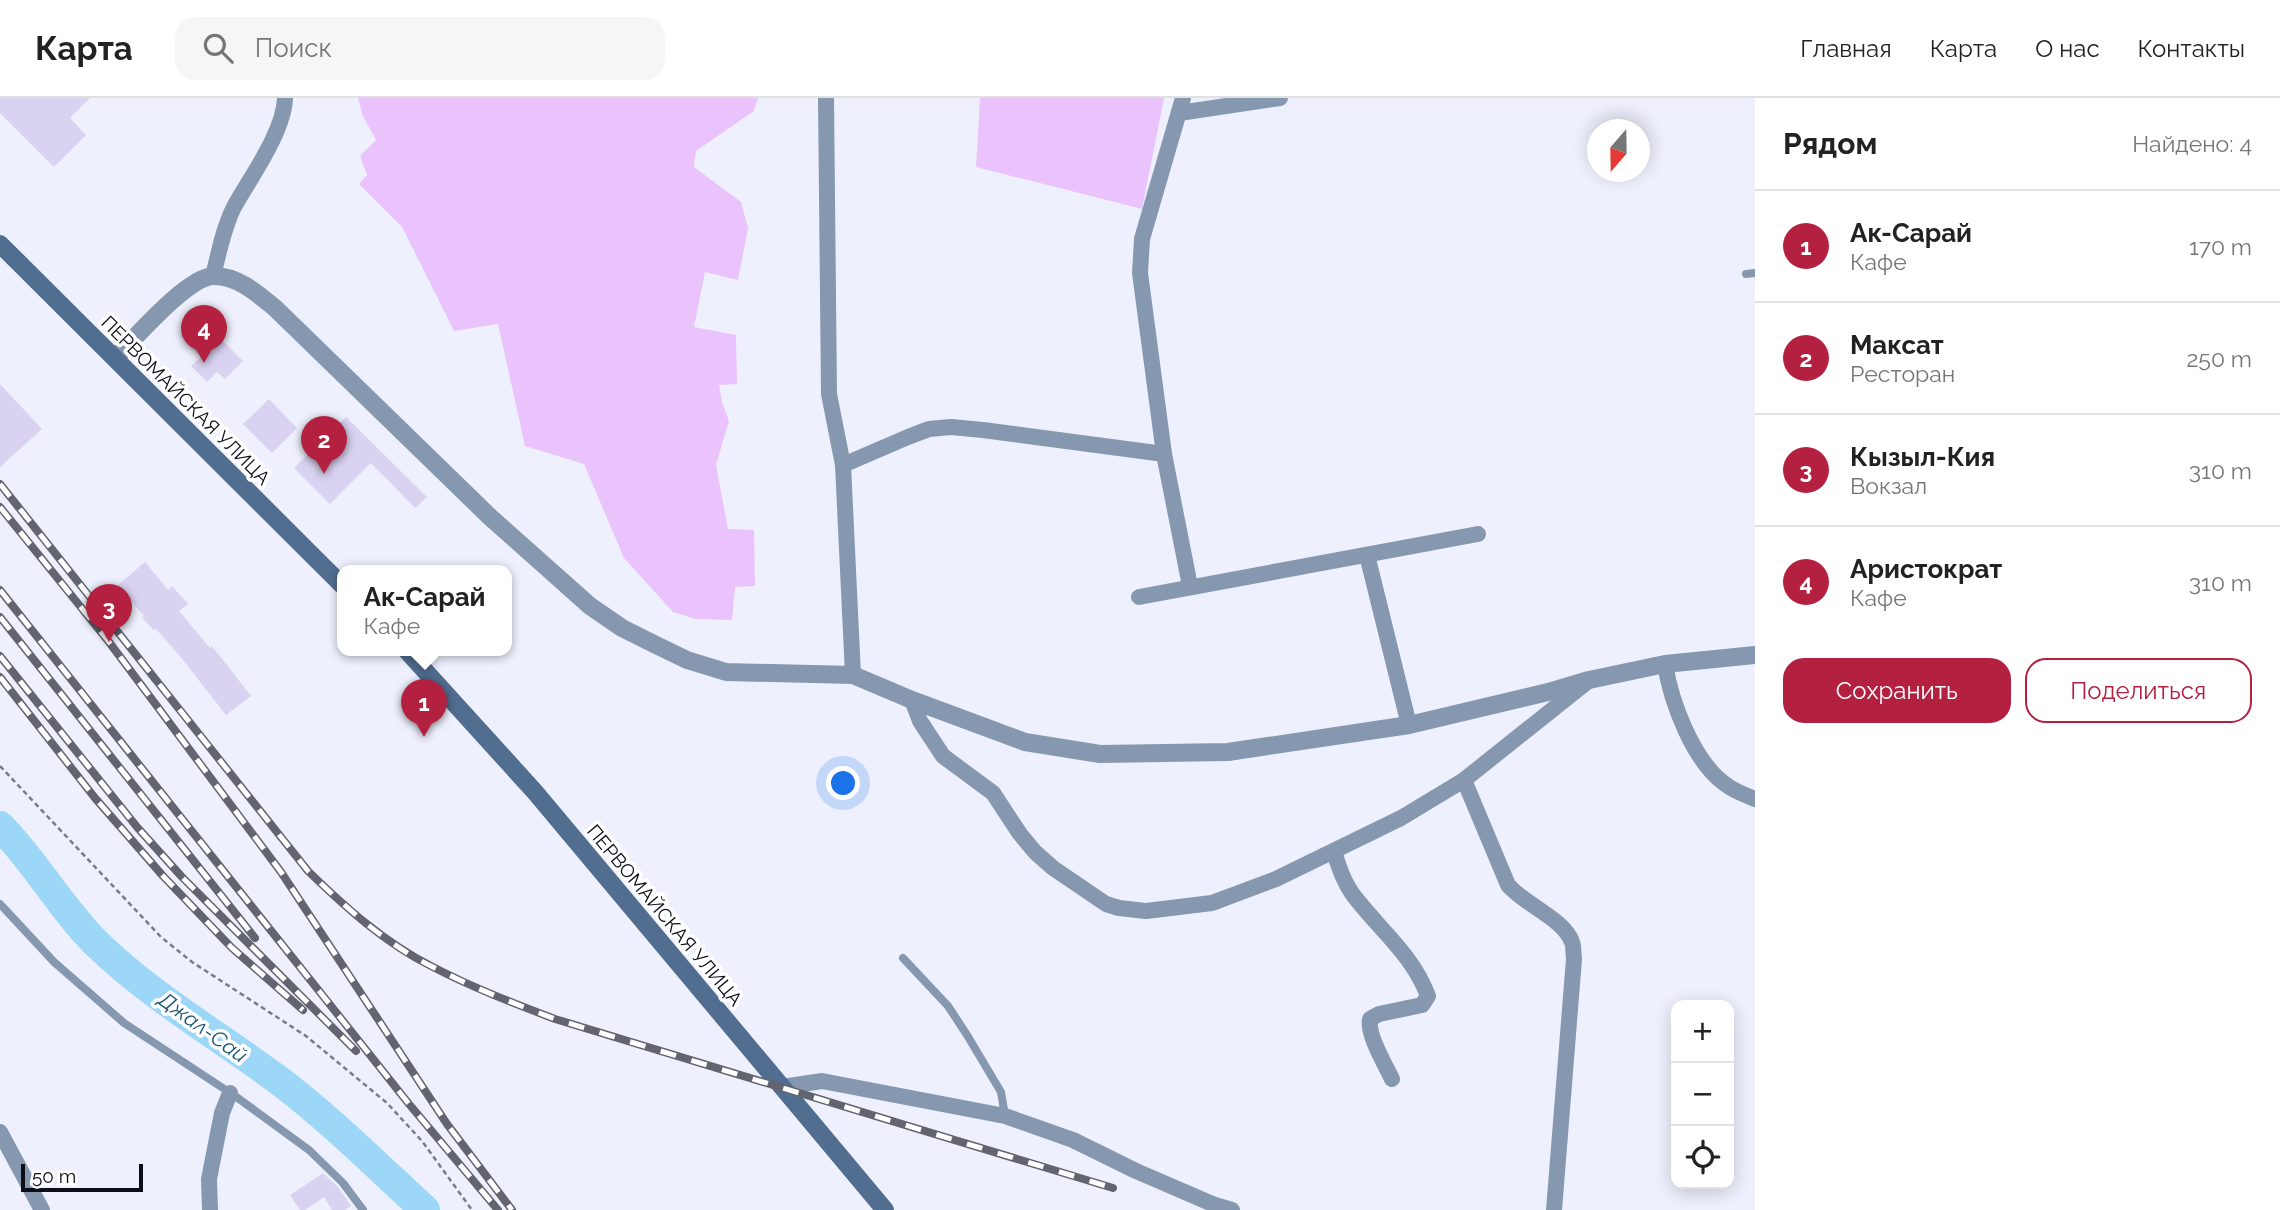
<!DOCTYPE html>
<html lang="ru">
<head>
<meta charset="utf-8">
<style>
	:root { --surface:#fff; --page:#f6f6f6; --text:#222; --muted:#767676; --line:#e0e0e0; --accent:#b42140 }
	body { margin:0; font-family:Raleway,sans-serif; background:var(--page); color:var(--text) }
	.controls { position:absolute; right:21px; bottom:21px; display:grid; overflow:hidden; border-radius:14px; box-shadow:0 4px 18px #0003 }
	.controls button { width:63px; height:63px; display:grid; place-items:center; padding:0; border:0; border-bottom:2px solid var(--line); background:var(--surface); color:var(--text); font:35px sans-serif }
	.compass { position:absolute; left:1587px; top:21px; width:63px; height:63px; border-radius:50%; background:var(--surface); box-shadow:0 4px 18px #0003; rotate:200deg }
	.scale { position:absolute; left:21px; bottom:18px; width:122px; box-sizing:border-box; padding-left:7px; border:4px solid #0b0d17; border-top:0; font-size:19px; line-height:24px; white-space:nowrap; color:#0b0d17; -webkit-text-stroke:5px #fff; paint-order:stroke }
	.you { position:absolute; left:844px; top:686px; width:24px; height:24px; margin:-18px; border:5px solid #fff; border-radius:50%; background:#1a73e8; box-shadow:0 0 0 10px #1a73e833 }
	.badge { display:grid; place-items:center; width:46px; height:46px; border-radius:50%; background:var(--accent); color:#fff; font-size:23px; font-weight:700 }
	.pin { position:absolute; translate:-50% -58px; filter:drop-shadow(0 2px 4px #0008) }
	.pin::after { content:''; position:absolute; top:37px; width:24px; height:21px; background:inherit; clip-path:polygon(0 0,100% 0,50% 100%) }
	.popup { position:absolute; left:337px; top:467px; width:175px; height:91px; box-sizing:border-box; display:grid; place-content:center; border-radius:14px; background:var(--surface); filter:drop-shadow(0 2px 5px #0005); font-size:23px; white-space:nowrap; color:var(--muted) }
	.popup b { font-size:26px; color:var(--text) }
	.popup::after { content:''; position:absolute; left:50%; top:100%; margin-left:-14px; border:14px solid transparent; border-top-color:var(--surface) }
	.list { margin:0; padding:0; list-style:none }
	h2 { display:flex; justify-content:space-between; align-items:center; height:91px; margin:0; padding:0 28px; font-size:30px }
	h2 small { font-size:23px; font-weight:400; color:var(--muted) }
	.list li { display:grid; grid-template-columns:46px 1fr auto; gap:21px; align-items:center; box-sizing:border-box; height:112px; padding:0 28px; border-top:2px solid var(--line) }
	.list b { display:block; font-size:26px; white-space:nowrap }
	.list p { margin:0; font-size:23px; white-space:nowrap; color:var(--muted) }
	.list em { font-size:23px; font-style:normal; color:var(--muted) }
	.actions { display:flex; gap:14px; padding:21px 28px }
	.actions a { flex:1; padding:16px 0; border:2px solid var(--accent); border-radius:21px; text-align:center; font-size:24px; color:var(--accent) }
	.actions .main { background:var(--accent); color:#fff }
	.icon { flex:none; width:38px; height:38px; fill:none; stroke:currentColor; stroke-width:2; stroke-linecap:round; stroke-linejoin:round }
	.map { position:relative; flex:none; width:1755px; height:1112px; overflow:hidden }
	header { display:flex; align-items:center; gap:42px; box-sizing:border-box; height:98px; padding:0 35px; background:var(--surface); border-bottom:2px solid var(--line) }
	header strong { font-size:33px }
	nav { display:flex; gap:38px; margin-inline-start:auto; font-size:24px }
	.search { width:490px; height:63px; background:var(--page); display:flex; align-items:center; gap:18px; box-sizing:border-box; padding:0 24px; border-radius:21px; color:var(--muted); font-size:26px }
	main { display:flex }
	aside { flex:1; background:var(--surface) }
	.map>svg:first-child { display:block }
	.green { fill:#eac3fc }
	.lines { fill:none; stroke-linecap:round; stroke-linejoin:round }
	.river { stroke:#9dd7f8; stroke-width:30 }
	.building { fill:#d9d3f1 }
	.path { stroke:#797c87; stroke-width:2.5; stroke-dasharray:5 3.5; stroke-linecap:butt }
	.service { stroke:#8598b0; stroke-width:8 }
	.minor { stroke:#8598b0; stroke-width:16 }
	.tertiary { stroke:#8598b0; stroke-width:18 }
	.secondary { stroke:#516d8f; stroke-width:18 }
	.rail-casing { stroke:#62656f; stroke-width:8 }
	.rail { stroke:#fff; stroke-width:5; stroke-dasharray:16; stroke-linecap:butt }
	.labels { text-anchor:middle; dominant-baseline:central; stroke-width:7; stroke-linejoin:round; paint-order:stroke }
	.street-label { font-size:19px; fill:#0b0d17; stroke:#fff }
	.water-label { font-size:21px; font-style:italic; fill:#1a5470; stroke:#fff }
</style>
</head>
<body>
<header>
<strong>Карта</strong>
<div class="search"><svg class="icon" aria-label="search" viewBox="0 0 24 24"><circle cx="10" cy="10" r="6"/><path d="M15 15l6 6"/></svg>Поиск</div>
<nav><a>Главная</a><a>Карта</a><a>О нас</a><a>Контакты</a></nav>
</header>
<main>
<div class="map">
<svg width="1755" height="1112" viewBox="0 0 1755 1112">
	<rect width="100%" height="100%" fill="#eef1fd"/>
	<g class="green">
		<polygon points="358,0 758,0 754,13 696,53 694,69 741,104 748,130 738,182 705,174 694,229 736,237 737,286 719,287 722,304 729,323 716,367 728,431 754,432 755,488 735,489 732,522 696,521 673,514 624,460 584,366 525,348 498,226 454,233 402,129 359,86 367,77 360,58 376,42 363,18"/>
		<polygon points="980,0 1164,0 1142,111 976,69"/>
	</g>
	<g class="lines">
		<path class="river" d="M0 728C36 764 61 811 98 847 153 900 221 939 281 984 332 1023 378 1069 425 1112"/>
	</g>
	<g class="building">
		<polygon points="0,0 90,0 70,20 86,37 54,69 0,15"/>
		<polygon points="199,219 243,263 225,281 217,274 207,284 191,268 201,259 180,238"/>
		<polygon points="0,286 42,331 0,369"/>
		<polygon points="269,301 297,330 272,355 243,326"/>
		<polygon points="346,319 427,399 415,410 371,365 330,406 294,370"/>
		<polygon points="145,464 168,492 172,488 188,506 179,513 210,550 212,548 251,598 226,617 179,557 155,530 153,532 142,519 144,518 118,487"/>
		<polygon points="323,1075 338,1089 351,1108 345,1112 332,1112 324,1099 305,1112 300,1112 290,1097"/>
	</g>
	<g class="lines">
		<polyline class="path" points="0,668 161,839 192,864 306,938 387,1005 422,1043 472,1112"/>
		<g class="service">
			<polyline points="1746,176 1755,175"/>
			<polyline points="0,806 54,864 124,925 235,998 309,1052 343,1085 363,1112"/>
			<polyline points="903,860 948,908 967,937 1001,994 1005,1018"/>
		</g>
		<g class="minor">
			<polyline points="826,0 829,296 843,367 853,577"/>
			<polyline points="1183,0 1142,141 1140,175 1164,356 1190,488"/>
			<polyline points="1179,15 1280,0"/>
			<path d="M213 178C219 155 223 131 234 109 250 80 284 34 285 0"/>
			<polyline points="843,367 908,339 929,331 951,329 983,332 1164,356"/>
			<polyline points="1367,457 1409,627"/>
			<polyline points="1139,499 1478,436"/>
			<path d="M1665 566C1671 604 1693 663 1725 686 1734 693 1745 697 1755 701"/>
			<polyline points="912,602 920,623 943,658 993,695 1020,736 1035,754 1053,770 1106,806 1119,810 1146,813 1212,805 1276,781 1401,720 1464,682 1587,584"/>
			<path d="M1464 682 1508 787C1525 807 1564 821 1572 844 1574 848 1573 856 1574 861L1554 1112"/>
			<path d="M1334 754C1339 769 1344 785 1354 798 1380 832 1413 857 1428 898L1422 907 1379 916 1370 921C1367 937 1385 966 1392 981"/>
			<polyline points="782,989 822,983 1005,1018 1073,1042 1136,1073 1215,1107 1232,1112"/>
			<polyline points="0,1034 42,1112"/>
			<polyline points="210,1112 209,1081 222,1015 230,995"/>
		</g>
		<path class="tertiary" d="M115 260C135 240 188 178 214 178 238 178 258 196 275 210L490 419 590 508 622 530 654 546 687 562 726 574 853 577 912 602 1025 644 1100 656 1228 654 1409 627 1552 593 1589 582 1665 566 1755 557"/>
		<g class="secondary">
			<polyline points="0,146 342,487"/>
			<polyline points="407,553 535,694 885,1112"/>
		</g>
		<g class="rail-casing">
			<g id="rail">
				<path d="M0 386 308 773C345 809 385 845 431 868 471 889 513 905 555 921L1113 1090"/>
				<polyline points="0,409 109,544 281,774 447,1026 512,1112"/>
				<polyline points="0,492 409,1006 498,1112"/>
				<polyline points="0,519 255,840"/>
				<polyline points="0,558 137,729 182,779 356,953"/>
				<polyline points="0,579 95,700 163,778 232,850 303,912"/>
			</g>
		</g>
		<use href="#rail" class="rail"/>
	</g>
	<g class="labels">
		<g class="street-label">
			<text transform="translate(186 302) rotate(45)">ПЕРВОМАЙСКАЯ УЛИЦА</text>
			<text transform="translate(665 817) rotate(50)">ПЕРВОМАЙСКАЯ УЛИЦА</text>
		</g>
		<g class="water-label">
			<text transform="translate(203 929) rotate(36)">Джал-Сай</text>
		</g>
	</g>
</svg>
<div class="controls">
<button>+</button>
<button>−</button>
<button><svg class="icon" aria-label="locate" viewBox="0 0 24 24"><circle cx="12" cy="12" r="6"/><path d="M12 2v4M12 18v4M2 12h4M18 12h4"/></svg></button>
</div>
<svg class="compass" viewBox="-18 -18 36 36"><path d="M0-13l5 13h-10z" fill="#e53935"/><path d="M0 13l5-13h-10z" fill="#767676"/></svg>
<div class="scale">50 m</div>
<div class="you"></div>
<div class="pin badge" style="left:424px;top:639px">1</div>
<div class="popup"><b>Ак-Сарай</b>Кафе</div>
<div class="pin badge" style="left:324px;top:376px">2</div>
<div class="pin badge" style="left:109px;top:544px">3</div>
<div class="pin badge" style="left:204px;top:265px">4</div>
</div>
<aside>
<h2>Рядом<small>Найдено: 4</small></h2>
<ul class="list">
<li><span class="badge">1</span><div><b>Ак-Сарай</b><p>Кафе</p></div><em>170 m</em></li>
<li><span class="badge">2</span><div><b>Максат</b><p>Ресторан</p></div><em>250 m</em></li>
<li><span class="badge">3</span><div><b>Кызыл-Кия</b><p>Вокзал</p></div><em>310 m</em></li>
<li><span class="badge">4</span><div><b>Аристократ</b><p>Кафе</p></div><em>310 m</em></li>
</ul>
<div class="actions"><a class="main">Сохранить</a><a>Поделиться</a></div>
</aside>
</main>
</body>
</html>
